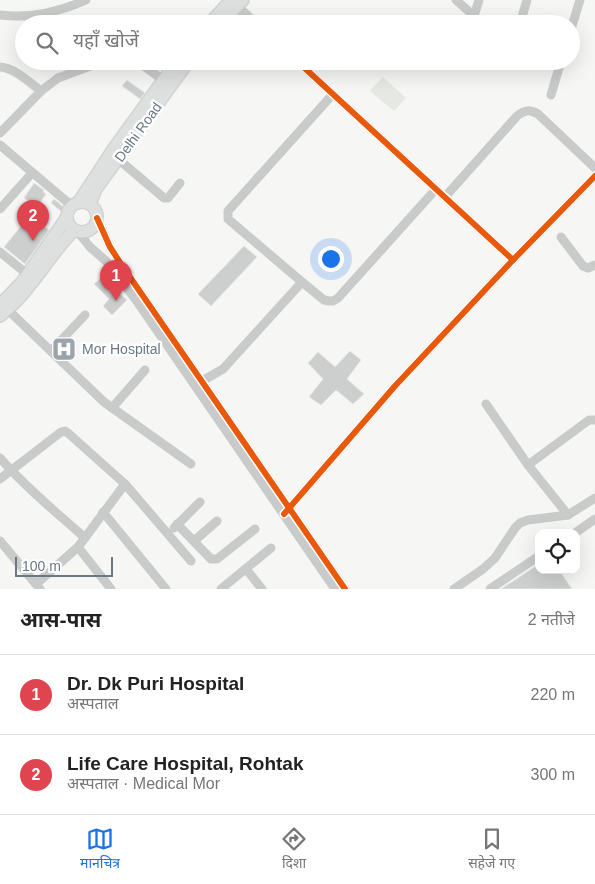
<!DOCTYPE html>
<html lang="hi">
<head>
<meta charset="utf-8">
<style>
	:root { --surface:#fff; --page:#f2f2f2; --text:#222; --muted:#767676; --line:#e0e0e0; --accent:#1a73e8 }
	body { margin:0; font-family:Helvetica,"Noto Sans Devanagari",sans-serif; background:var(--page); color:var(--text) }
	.controls { position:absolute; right:15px; bottom:15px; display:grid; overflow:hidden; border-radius:10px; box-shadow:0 5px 20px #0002 }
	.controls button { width:45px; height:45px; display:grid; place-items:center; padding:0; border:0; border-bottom:1px solid var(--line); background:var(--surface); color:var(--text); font:25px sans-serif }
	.scale { position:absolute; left:15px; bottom:12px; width:98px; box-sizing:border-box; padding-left:5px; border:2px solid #687884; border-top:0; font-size:14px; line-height:18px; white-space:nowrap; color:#687884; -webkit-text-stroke:4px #fff; paint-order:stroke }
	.you { position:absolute; left:330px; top:258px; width:18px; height:18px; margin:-12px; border:4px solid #fff; border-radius:50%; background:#1a73e8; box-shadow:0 0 0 8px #1a73e833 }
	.badge { display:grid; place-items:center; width:32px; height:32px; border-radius:50%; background:var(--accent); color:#fff; font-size:16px; font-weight:700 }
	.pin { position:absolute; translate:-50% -41px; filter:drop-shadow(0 1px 2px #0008) }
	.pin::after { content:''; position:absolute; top:26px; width:18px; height:15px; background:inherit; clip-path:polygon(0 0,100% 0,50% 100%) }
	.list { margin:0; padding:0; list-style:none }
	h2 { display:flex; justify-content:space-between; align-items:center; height:65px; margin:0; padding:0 20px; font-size:21px }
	h2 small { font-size:16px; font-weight:400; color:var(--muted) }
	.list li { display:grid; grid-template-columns:32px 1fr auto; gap:15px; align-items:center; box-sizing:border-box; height:80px; padding:0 20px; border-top:1px solid var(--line) }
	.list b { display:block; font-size:19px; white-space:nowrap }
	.list p { margin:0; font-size:16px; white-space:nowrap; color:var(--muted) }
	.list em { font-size:16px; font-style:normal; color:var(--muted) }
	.icon { flex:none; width:28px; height:28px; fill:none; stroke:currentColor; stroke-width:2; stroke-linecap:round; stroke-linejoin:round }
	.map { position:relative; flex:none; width:595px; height:589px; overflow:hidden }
	.search { position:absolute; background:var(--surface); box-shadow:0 5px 20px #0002; left:15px; right:15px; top:15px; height:55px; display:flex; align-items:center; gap:12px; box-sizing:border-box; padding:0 18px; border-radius:28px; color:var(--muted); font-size:19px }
	.sheet { height:225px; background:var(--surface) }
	nav { display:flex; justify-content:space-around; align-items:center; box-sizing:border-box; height:70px; border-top:1px solid var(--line); background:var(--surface); font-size:14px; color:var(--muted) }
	nav a { display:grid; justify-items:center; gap:2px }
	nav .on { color:var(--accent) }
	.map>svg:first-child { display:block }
	.green { fill:#e5e8e3 }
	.building { fill:#cdcece; stroke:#e6e6e5 }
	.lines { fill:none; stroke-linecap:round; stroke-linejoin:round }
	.major-casing { stroke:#d2d3d3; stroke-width:14 }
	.minor { stroke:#c9caca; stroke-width:9 }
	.major { stroke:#dedfdf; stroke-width:11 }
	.cycleway-casing { stroke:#fff; stroke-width:9 }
	.cycleway { stroke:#e8590c; stroke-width:6 }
	.labels { text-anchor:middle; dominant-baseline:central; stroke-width:5; stroke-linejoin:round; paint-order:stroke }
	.street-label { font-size:14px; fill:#687884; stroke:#fff }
	.poi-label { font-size:14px; fill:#687884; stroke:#fff; text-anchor:start }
</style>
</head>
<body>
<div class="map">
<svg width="595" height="589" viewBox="0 0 595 589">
	<rect width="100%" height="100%" fill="#f6f6f5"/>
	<polygon class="green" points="383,77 406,98 394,111 370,91"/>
	<g class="building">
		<polygon points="127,80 145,93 140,99 122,86"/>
		<polygon points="34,183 44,190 43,192 46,194 37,207 24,198"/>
		<polygon points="54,199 66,209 66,210 62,212 51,203"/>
		<polygon points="34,210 42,216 38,222 49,230 25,264 4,247"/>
		<polygon points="244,246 257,257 211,306 198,294"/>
		<polygon points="102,277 116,292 117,291 127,300 112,315 103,306 109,299 94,284"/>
		<polygon points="68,342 73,346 64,355 60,351"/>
		<polygon points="350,351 361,360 347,379 364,394 353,404 336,390 321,405 309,397 323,379 308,363 318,352 335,367"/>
		<polygon points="539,564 539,570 559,570 572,589 501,589"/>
	</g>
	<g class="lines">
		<g class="major-casing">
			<g id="major">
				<polyline points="209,24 231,0"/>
				<polyline points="221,24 243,0"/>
				<circle cx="82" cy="217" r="15"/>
				<polyline points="78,203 114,148 177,61"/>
				<polyline points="90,204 96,189 189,61"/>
				<polyline points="0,305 22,282 67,217"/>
				<path d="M0 316C11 307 21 297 30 285 45 267 57 247 74 230"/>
			</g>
		</g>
		<g class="minor">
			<polyline points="456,0 474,16 479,0"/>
			<polyline points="231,6 234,9 244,12 257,24"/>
			<path d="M0 15C30 19 59 12 86 0"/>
			<polyline points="520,24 527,0"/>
			<polyline points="571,29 580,0"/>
			<polyline points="137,61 163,80"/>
			<polyline points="297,61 513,260"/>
			<path d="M0 67C15 68 29 82 41 91"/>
			<polyline points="333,94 228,211 228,219 302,282 324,300 329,301 333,301 338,298 436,189"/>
			<polyline points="551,95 561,61"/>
			<polyline points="0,133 41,91 58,78 104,61"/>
			<polyline points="0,145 72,206"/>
			<polyline points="118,159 164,198 168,198 180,183"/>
			<path d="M445 197 517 116C525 110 529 109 538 114L595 168"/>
			<polyline points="0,209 32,173"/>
			<polyline points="97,218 110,247 123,267 345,589"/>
			<polyline points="78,232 90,247 106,261 136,300 335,589"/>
			<polyline points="561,237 583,266 588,268 595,265"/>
			<polyline points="0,252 27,274"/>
			<polyline points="8,310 104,402 191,464"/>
			<polyline points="51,351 85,315"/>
			<polyline points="202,381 223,369 302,282"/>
			<polyline points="486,404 528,465 568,515"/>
			<polyline points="112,408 145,370"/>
			<path d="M0 458C25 487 56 512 85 538"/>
			<polyline points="528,465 589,420 595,420"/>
			<polyline points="0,479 61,432 65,431 68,433 125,484 191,561"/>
			<polyline points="103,512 166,589"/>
			<polyline points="284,514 395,386 513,260 595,176"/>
			<polyline points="177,524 211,559 217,559 255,529"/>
			<polyline points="174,528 200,502"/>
			<polyline points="575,533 595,519"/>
			<polyline points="0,541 40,589"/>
			<polyline points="194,541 217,521"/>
			<polyline points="78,547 111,589"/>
			<polyline points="246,569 262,589"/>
			<polyline points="36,584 78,547 125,484"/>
			<polyline points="221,589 271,548"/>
			<polyline points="454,589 483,569 495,558 515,528 520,523 528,520 568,515 595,498"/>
			<polyline points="490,589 539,556"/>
		</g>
		<use href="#major" class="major"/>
		<g class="cycleway-casing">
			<g id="cycleway">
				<polyline points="297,61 513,260"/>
				<polyline points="97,218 110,247 123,267 345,589"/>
				<polyline points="284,514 395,386 513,260 595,176"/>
			</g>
		</g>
		<use href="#cycleway" class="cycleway"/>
	</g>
	<defs>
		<g id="hospital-square" transform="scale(1.25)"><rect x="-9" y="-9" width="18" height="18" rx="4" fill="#9aa4ac" stroke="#fff"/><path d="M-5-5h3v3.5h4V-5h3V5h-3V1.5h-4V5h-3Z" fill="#fff"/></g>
	</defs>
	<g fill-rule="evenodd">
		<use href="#hospital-square" x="64" y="349"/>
	</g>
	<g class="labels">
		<g class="street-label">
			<text transform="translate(138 132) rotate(-54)">Delhi Road</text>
		</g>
		<g class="poi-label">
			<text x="82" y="349">Mor Hospital</text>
		</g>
	</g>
</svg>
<div class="controls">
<button><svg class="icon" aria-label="locate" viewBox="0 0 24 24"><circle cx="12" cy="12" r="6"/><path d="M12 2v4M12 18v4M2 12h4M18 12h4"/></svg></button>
</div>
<div class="scale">100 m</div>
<div class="you"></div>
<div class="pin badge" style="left:116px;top:301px;background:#e0444e">1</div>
<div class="pin badge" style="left:33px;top:241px;background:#e0444e">2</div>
<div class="search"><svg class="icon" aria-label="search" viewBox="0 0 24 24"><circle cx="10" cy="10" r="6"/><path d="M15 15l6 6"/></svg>यहाँ खोजें</div>
</div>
<section class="sheet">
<h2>आस-पास<small>2 नतीजे</small></h2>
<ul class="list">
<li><span class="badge" style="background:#e0444e">1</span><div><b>Dr. Dk Puri Hospital</b><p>अस्पताल</p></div><em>220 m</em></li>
<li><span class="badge" style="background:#e0444e">2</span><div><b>Life Care Hospital, Rohtak</b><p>अस्पताल · Medical Mor</p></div><em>300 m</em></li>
</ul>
</section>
<nav>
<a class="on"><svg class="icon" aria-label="map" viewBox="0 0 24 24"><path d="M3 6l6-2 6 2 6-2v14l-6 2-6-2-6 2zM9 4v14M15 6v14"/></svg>मानचित्र</a>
<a><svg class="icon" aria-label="directions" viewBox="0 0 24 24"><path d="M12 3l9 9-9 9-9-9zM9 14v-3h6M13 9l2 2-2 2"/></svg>दिशा</a>
<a><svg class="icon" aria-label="saved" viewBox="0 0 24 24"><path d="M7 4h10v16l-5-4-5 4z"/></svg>सहेजे गए</a>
</nav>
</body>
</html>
